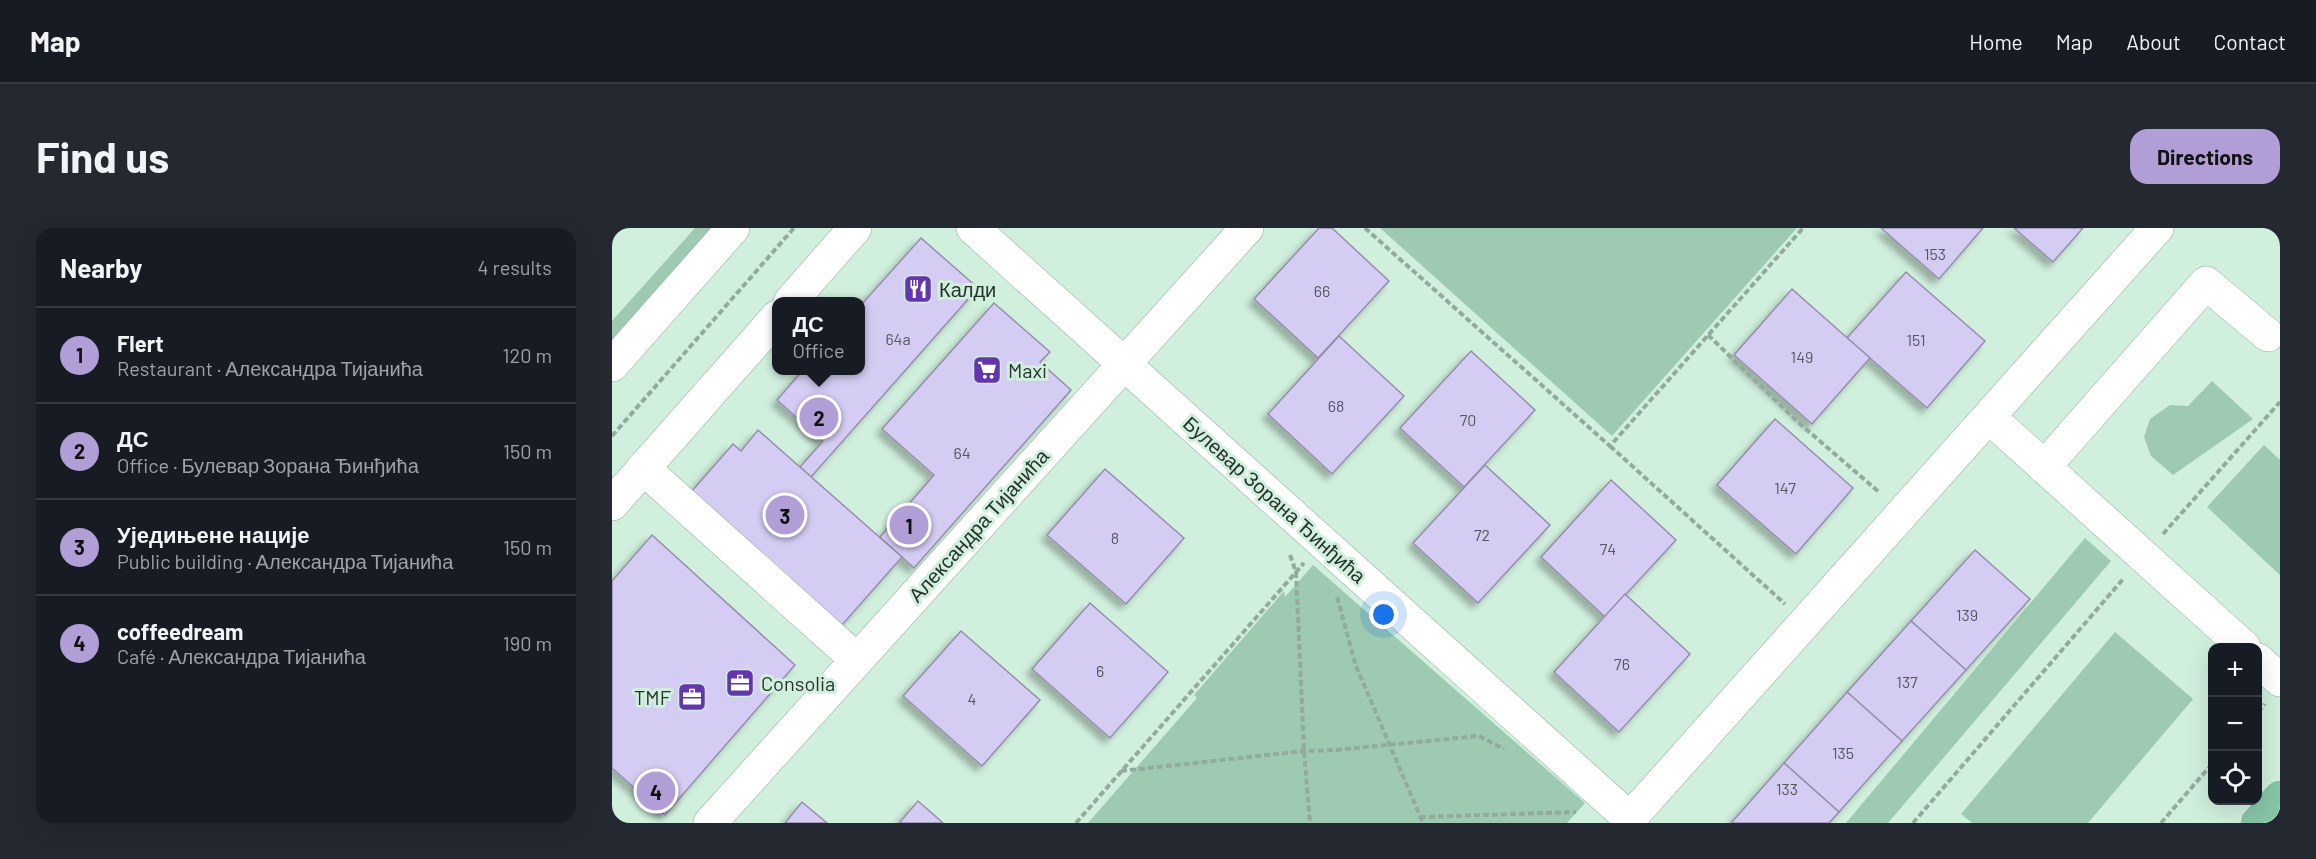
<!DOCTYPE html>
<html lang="en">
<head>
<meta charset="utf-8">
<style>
	:root { --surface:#171b24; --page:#242831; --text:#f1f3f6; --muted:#9ea1a6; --line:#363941; --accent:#b19ed6 }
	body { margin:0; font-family:Barlow,sans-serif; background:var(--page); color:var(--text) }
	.controls { position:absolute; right:18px; bottom:18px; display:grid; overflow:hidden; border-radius:12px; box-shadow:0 6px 24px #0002 }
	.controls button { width:54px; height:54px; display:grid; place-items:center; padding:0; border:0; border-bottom:2px solid var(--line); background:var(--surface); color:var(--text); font:30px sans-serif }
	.you { position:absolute; left:772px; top:387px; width:21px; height:21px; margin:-15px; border:4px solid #fff; border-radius:50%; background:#1a73e8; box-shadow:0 0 0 9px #1a73e833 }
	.badge { display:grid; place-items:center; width:39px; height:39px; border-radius:50%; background:var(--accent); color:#111; font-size:20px; font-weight:700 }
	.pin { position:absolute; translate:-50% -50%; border:3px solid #fff; box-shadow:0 2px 6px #0006 }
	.popup { position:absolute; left:160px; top:69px; width:93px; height:78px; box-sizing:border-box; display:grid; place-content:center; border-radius:12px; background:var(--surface); filter:drop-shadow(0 2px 4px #0005); font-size:20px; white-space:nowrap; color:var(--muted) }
	.popup b { font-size:22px; color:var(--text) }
	.popup::after { content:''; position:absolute; left:50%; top:100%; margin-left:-12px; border:12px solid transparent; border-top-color:var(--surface) }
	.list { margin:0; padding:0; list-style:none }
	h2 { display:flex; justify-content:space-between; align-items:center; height:78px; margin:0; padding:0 24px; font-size:26px }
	h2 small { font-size:20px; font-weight:400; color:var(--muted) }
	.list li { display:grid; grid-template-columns:39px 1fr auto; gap:18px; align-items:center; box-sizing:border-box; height:96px; padding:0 24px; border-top:2px solid var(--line) }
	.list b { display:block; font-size:22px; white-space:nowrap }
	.list p { margin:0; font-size:20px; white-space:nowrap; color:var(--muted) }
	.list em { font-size:20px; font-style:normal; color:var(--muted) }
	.icon { flex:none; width:33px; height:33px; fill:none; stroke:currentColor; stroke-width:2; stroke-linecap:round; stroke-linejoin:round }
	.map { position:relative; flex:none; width:1668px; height:595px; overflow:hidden; border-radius:18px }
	header { display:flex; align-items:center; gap:36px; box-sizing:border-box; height:84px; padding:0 30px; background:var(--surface); border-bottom:2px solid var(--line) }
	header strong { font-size:28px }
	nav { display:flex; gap:33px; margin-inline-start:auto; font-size:21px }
	.intro { display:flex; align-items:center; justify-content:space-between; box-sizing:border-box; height:144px; padding:0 36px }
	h1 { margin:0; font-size:42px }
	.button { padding:15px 27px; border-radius:18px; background:var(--accent); color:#111; font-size:21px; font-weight:700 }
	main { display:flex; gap:36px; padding:0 36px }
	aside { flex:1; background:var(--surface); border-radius:18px; box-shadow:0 6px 24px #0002 }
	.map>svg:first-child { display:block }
	.green { fill:#9dcab0 }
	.building { fill:#d5ccf4; stroke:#948ea9; stroke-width:1.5; filter:url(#shadow) }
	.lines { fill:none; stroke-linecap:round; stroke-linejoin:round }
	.minor-casing { stroke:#91ae9d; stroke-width:34 }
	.major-casing { stroke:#fff; stroke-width:34 }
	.path { stroke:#93ab9d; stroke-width:4; stroke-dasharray:6 3; stroke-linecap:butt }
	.minor { stroke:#fff; stroke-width:33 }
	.major { stroke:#86c4a7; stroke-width:33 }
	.labels { text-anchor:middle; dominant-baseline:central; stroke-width:6; stroke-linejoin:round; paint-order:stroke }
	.number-label { font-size:16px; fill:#52585d }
	.poi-label { font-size:20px; fill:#26322b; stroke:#d0efdd; text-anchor:start }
	.street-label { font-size:20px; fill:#26322b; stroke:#d0efdd }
</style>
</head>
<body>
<header>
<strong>Map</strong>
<nav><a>Home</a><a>Map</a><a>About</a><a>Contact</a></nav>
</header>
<div class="intro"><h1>Find us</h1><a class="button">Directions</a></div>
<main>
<aside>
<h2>Nearby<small>4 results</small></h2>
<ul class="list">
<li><span class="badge">1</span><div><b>Flert</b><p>Restaurant · Александра Тијанића</p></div><em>120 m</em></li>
<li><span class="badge">2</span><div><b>ДС</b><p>Office · Булевар Зорана Ђинђића</p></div><em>150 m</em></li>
<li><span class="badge">3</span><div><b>Уједињене нације</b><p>Public building · Александра Тијанића</p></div><em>150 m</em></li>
<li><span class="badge">4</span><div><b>coffeedream</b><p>Café · Александра Тијанића</p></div><em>190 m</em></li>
</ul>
</aside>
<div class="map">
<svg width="1668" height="595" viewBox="0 0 1668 595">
	<defs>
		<filter id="shadow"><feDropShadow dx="-5.5" dy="5.5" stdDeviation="3" flood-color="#0004"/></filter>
	</defs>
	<rect width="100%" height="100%" fill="#d0efdd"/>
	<g class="green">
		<polygon points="83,0 113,0 0,126 0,93"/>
		<polygon points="768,0 1185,0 1000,208"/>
		<polygon points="1600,153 1641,191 1561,247 1539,228 1532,209 1538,191 1558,177 1576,178"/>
		<polygon points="1652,217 1668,232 1668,347 1595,279"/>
		<polygon points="1473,310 1499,333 1276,595 1234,595"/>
		<polygon points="701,337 973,575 955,595 476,595 585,470 582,467 672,363 673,369"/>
		<polygon points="1503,404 1581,471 1476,595 1360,595 1349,586"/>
	</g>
	<g class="building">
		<polygon points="707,0 720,0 777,53 706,130 642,71"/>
		<polygon points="1269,0 1371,0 1327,51"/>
		<polygon points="1402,0 1471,0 1441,34"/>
		<polygon points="309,10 366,60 199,249 188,239 211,213 165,172 191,142 249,142 249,77"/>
		<polygon points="1294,44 1373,113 1315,180 1235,110"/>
		<polygon points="1180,61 1258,130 1200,196 1122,127"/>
		<polygon points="382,75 438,124 428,134 459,162 302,340 268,309 322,247 270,201"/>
		<polygon points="727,108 792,168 720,246 656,186"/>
		<polygon points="859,123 923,182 852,259 788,200"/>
		<polygon points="1163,191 1241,260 1184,326 1105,257"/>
		<polygon points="146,202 290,329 230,397 79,264 121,216 129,223"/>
		<polygon points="873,237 938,297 866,375 801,315"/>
		<polygon points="493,241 572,310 514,376 435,307"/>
		<polygon points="999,252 1064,312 993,389 929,329"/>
		<polygon points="40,307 183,437 53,587 0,540 0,353"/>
		<polygon points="1363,322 1418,371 1354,442 1299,393"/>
		<polygon points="1013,366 1078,426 1007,504 942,444"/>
		<polygon points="478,375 556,444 498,510 420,441"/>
		<polygon points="1299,393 1354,442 1290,513 1235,464"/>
		<polygon points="349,403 428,472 370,538 291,468"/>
		<polygon points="1235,464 1290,513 1227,584 1172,535"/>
		<polygon points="1172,535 1227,584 1217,595 1119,595"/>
		<polygon points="306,573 331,595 287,595"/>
		<polygon points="190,574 215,595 173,595"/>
	</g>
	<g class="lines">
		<g class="minor-casing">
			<g id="minor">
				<polyline points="361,0 1018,591"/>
				<polyline points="178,74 243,0"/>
				<polyline points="0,137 121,0"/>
				<polyline points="1377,189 1632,419"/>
				<polyline points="1432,239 1594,55 1656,107"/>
				<polyline points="31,240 245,432"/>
				<polyline points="0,276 165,89"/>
				<polyline points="1646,432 1668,452"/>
				<polyline points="98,595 635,0"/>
				<polyline points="1014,595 1545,0"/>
			</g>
		</g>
		<g class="major-casing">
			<polyline id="major" points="1645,595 1668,569"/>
		</g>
		<g class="path">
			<polyline points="753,0 998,218 1191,0"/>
			<polyline points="1096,107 1187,195 1268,265"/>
			<polyline points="0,208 182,0"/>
			<polyline points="998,218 1173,376"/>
			<polyline points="1551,306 1668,174"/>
			<polyline points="678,327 684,344 692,523 698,595"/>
			<polyline points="725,369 744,438 811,595"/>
			<polyline points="1646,484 1653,476"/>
			<polyline points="509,543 692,523 724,522 867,508 892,521"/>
			<polyline points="808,589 964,584"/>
			<polyline points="464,595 692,335"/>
			<polyline points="1301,595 1512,350"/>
			<polyline points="1549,595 1600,536"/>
		</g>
		<use href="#minor" class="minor"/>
		<use href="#major" class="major"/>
	</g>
	<defs>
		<g id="restaurant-square" transform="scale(1.5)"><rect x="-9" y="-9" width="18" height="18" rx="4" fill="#6336ae" stroke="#d0efdd"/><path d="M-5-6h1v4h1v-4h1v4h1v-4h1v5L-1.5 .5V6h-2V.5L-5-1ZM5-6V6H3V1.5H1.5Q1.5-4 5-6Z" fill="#fff"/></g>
		<g id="supermarket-square" transform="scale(1.5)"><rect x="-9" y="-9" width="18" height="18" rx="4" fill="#6336ae" stroke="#d0efdd"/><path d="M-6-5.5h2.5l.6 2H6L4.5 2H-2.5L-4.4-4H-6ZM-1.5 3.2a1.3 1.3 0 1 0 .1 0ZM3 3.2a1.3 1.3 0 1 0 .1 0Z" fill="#fff"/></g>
		<g id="office-square" transform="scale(1.5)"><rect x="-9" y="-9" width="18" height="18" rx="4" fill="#6336ae" stroke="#d0efdd"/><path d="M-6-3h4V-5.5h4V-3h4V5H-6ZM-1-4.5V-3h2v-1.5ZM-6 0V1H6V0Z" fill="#fff"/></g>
	</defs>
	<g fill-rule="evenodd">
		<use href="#restaurant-square" x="306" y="61"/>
		<use href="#supermarket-square" x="375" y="142"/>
		<use href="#office-square" x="128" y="455"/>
		<use href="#office-square" x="80" y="469"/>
	</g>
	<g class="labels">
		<g class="number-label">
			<text x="1323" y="25">153</text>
			<text x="710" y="62">66</text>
			<text x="286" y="110">64a</text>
			<text x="1304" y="111">151</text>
			<text x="1190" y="128">149</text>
			<text x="724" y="177">68</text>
			<text x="856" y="191">70</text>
			<text x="350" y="224">64</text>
			<text x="1173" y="259">147</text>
			<text x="870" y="306">72</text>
			<text x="503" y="309">8</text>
			<text x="996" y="320">74</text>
			<text x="1355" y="386">139</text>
			<text x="1010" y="435">76</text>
			<text x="488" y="442">6</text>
			<text x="1295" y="453">137</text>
			<text x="360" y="470">4</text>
			<text x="1231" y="524">135</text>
			<text x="1175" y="560">133</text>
		</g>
		<g class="poi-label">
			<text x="327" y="61">Калди</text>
			<text x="396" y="142">Maxi</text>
			<text x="149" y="455">Consolia</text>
			<text x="59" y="469" text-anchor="end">TMF</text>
		</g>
		<g class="street-label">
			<text transform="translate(663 271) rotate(42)">Булевар Зорана Ђинђића</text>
			<text transform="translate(366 297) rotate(-48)">Александра Тијанића</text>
		</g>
	</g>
</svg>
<div class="controls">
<button>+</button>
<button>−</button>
<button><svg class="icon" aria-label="locate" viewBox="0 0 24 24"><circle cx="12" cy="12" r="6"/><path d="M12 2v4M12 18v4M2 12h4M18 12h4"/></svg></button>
</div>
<div class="you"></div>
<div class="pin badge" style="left:297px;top:297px">1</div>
<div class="pin badge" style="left:207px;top:189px">2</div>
<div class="popup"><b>ДС</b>Office</div>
<div class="pin badge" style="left:173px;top:287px">3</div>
<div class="pin badge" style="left:44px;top:563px">4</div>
</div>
</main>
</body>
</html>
